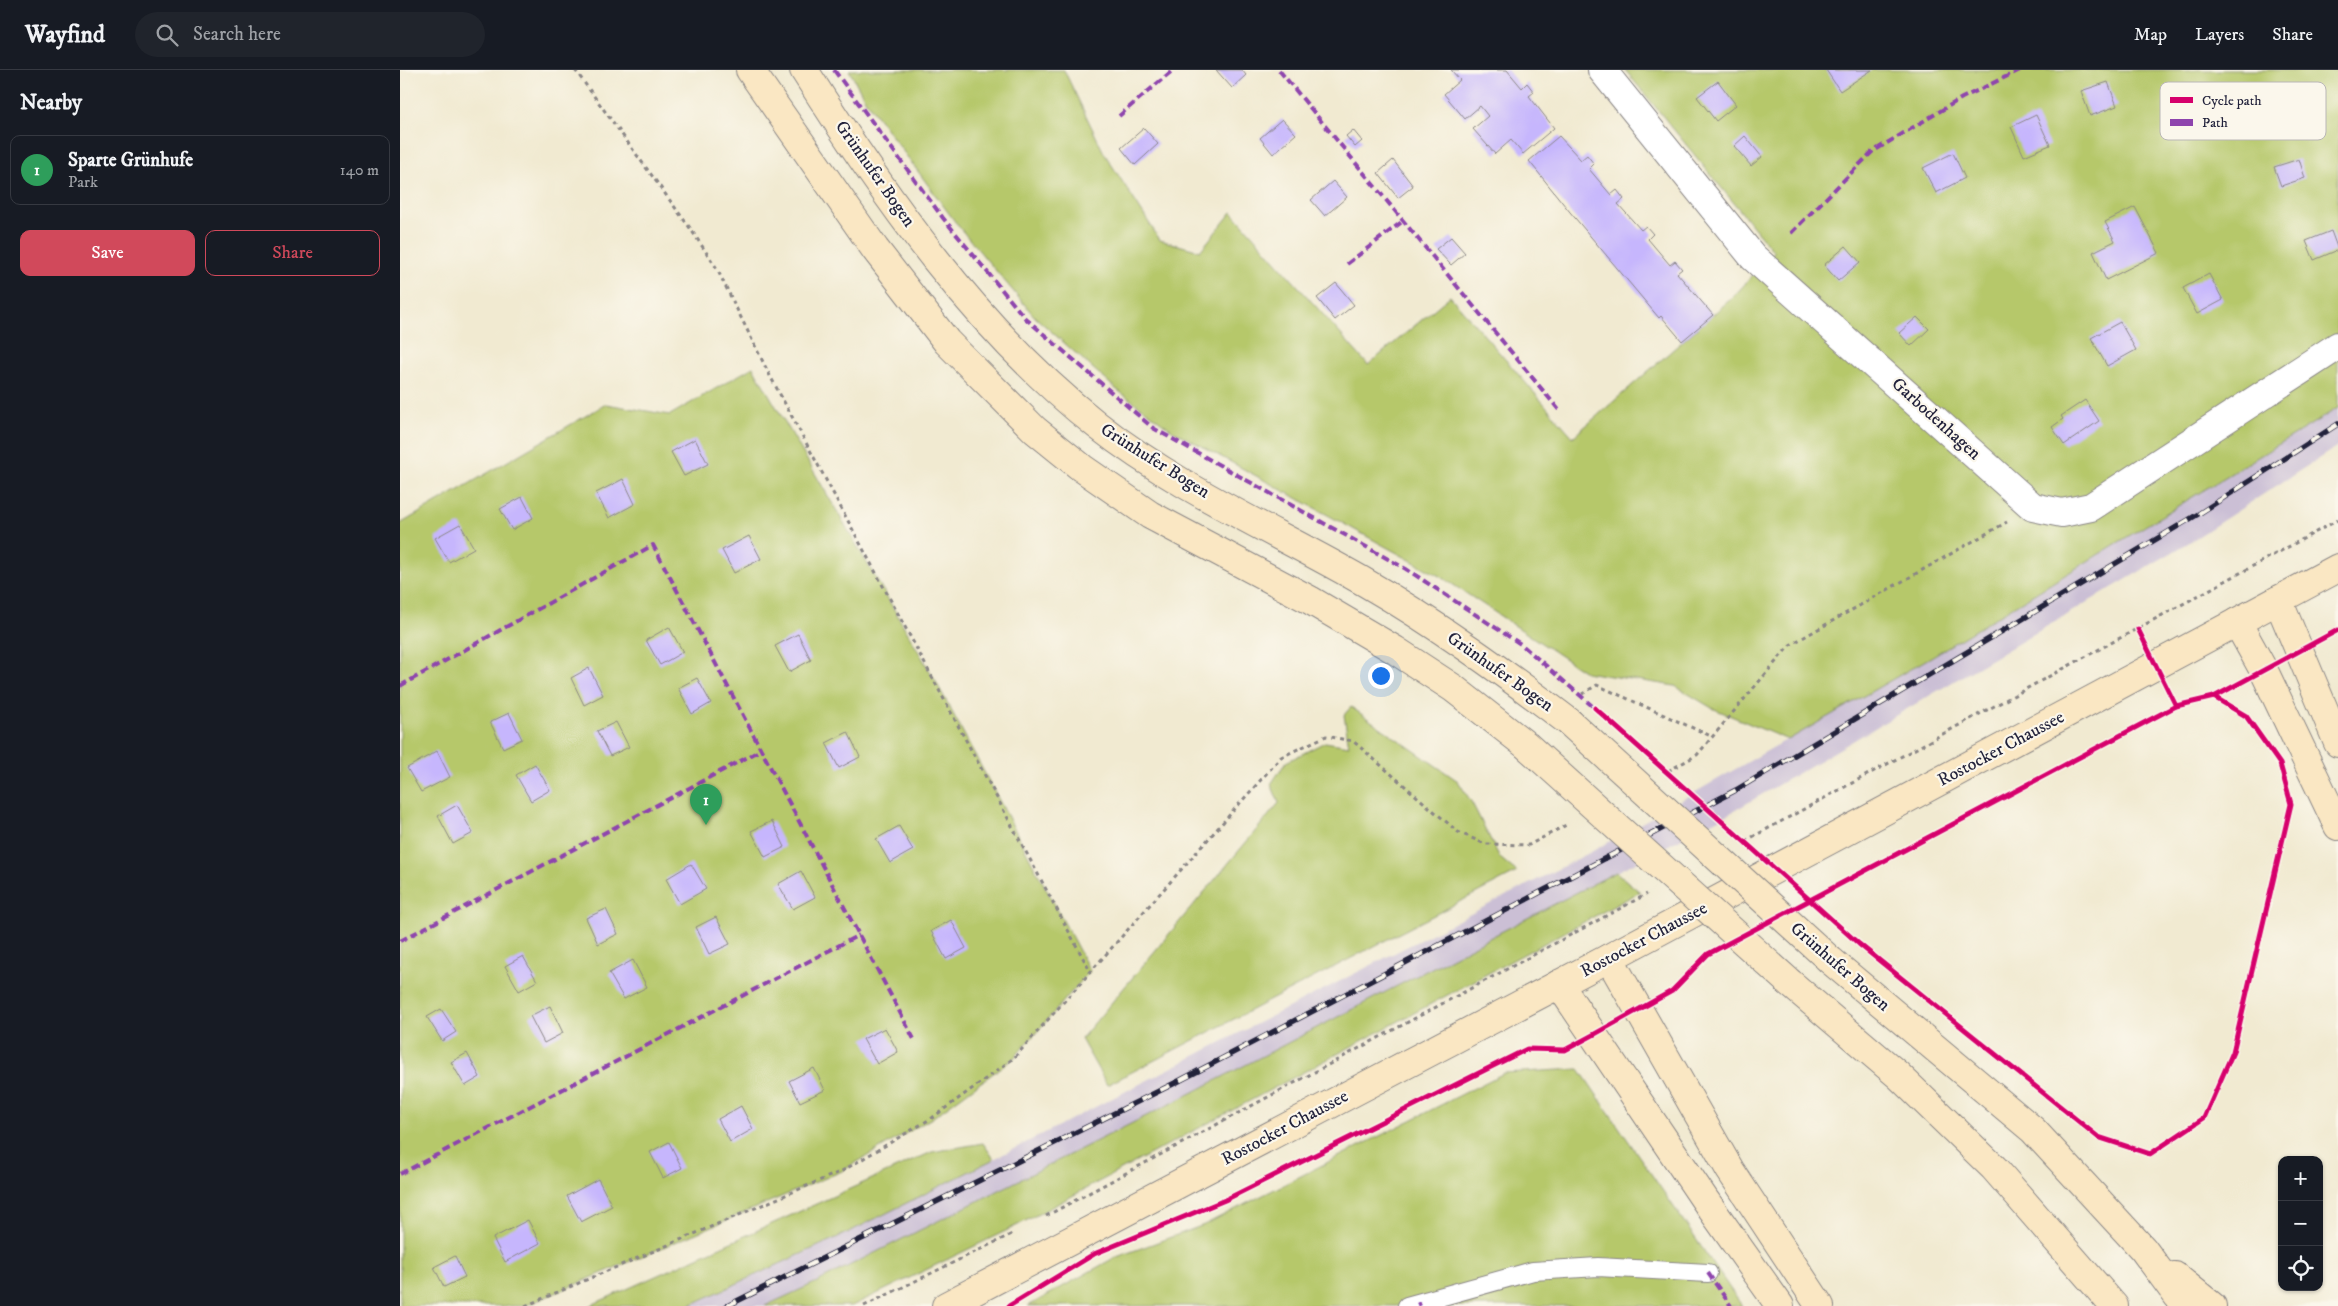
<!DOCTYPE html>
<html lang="en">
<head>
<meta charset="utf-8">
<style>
	:root { --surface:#171b24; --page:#20242c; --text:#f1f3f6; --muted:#9ea1a6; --line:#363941; --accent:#d1495b }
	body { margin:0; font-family:"IM FELL DW Pica",serif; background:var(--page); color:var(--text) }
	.controls { position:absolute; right:15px; bottom:15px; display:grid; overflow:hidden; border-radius:10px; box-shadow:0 1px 4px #0004 }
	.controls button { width:45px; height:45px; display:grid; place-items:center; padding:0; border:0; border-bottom:1px solid var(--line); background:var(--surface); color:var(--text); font:25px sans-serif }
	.you { position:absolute; left:980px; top:605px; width:18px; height:18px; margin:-12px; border:4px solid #fff; border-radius:50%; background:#1a73e8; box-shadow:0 0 0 8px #1a73e833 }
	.badge { display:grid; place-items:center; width:32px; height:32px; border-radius:50%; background:var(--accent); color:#fff; font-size:16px; font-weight:700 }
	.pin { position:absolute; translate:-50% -41px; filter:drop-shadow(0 1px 2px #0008) }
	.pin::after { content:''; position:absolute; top:26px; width:18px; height:15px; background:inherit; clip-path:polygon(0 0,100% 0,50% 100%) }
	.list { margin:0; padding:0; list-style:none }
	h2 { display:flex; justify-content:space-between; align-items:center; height:65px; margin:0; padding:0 20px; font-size:21px }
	h2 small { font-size:16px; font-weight:400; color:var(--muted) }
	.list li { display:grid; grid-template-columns:32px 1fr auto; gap:15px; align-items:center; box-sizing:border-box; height:70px; margin:0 10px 10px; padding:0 10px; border:1px solid var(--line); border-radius:10px }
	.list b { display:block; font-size:19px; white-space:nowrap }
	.list p { margin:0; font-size:16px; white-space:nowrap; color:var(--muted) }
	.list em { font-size:16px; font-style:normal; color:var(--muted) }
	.actions { display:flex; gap:10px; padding:15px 20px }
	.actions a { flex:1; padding:11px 0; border:1px solid var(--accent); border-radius:10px; text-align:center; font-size:18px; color:var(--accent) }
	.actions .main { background:var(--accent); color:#fff }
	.icon { flex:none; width:28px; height:28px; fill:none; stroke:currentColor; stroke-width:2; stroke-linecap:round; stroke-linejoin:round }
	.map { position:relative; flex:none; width:1938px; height:1236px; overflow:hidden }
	header { display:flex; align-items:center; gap:30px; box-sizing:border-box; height:70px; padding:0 25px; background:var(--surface); border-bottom:1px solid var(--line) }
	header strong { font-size:24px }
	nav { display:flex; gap:28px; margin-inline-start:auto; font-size:18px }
	.search { width:350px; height:45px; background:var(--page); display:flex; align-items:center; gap:12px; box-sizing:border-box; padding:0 18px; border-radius:28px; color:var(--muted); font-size:19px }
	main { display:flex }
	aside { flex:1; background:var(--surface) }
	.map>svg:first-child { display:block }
	.industrial { fill:#cbbfd5 }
	.green { fill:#b6c86b; stroke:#6c7553 }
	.building { fill:#c6b6fd }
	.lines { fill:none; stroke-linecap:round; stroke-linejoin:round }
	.service-casing { stroke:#8a8686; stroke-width:20 }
	.minor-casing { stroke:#8a8686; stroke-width:30 }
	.secondary-casing { stroke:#8a8686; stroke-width:30 }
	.path { stroke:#8a8686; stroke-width:3; stroke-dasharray:4 4; stroke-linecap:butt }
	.service { stroke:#fff; stroke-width:18 }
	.minor { stroke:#fff; stroke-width:28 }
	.secondary { stroke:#fae7c3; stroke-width:28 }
	.rail-casing { stroke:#22223b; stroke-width:5.5 }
	.rail { stroke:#fbf7ec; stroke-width:4; stroke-dasharray:11; stroke-linecap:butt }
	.secondary-bridge-casing { stroke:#8a8686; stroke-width:30; stroke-linecap:butt }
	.secondary-bridge { stroke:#fae7c3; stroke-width:28 }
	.quiet { stroke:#8e44ad; stroke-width:4; stroke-dasharray:8 4; stroke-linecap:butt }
	.cycleway-casing { stroke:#fbf7ec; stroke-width:8 }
	.cycleway { stroke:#d6006c; stroke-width:5 }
	.labels { text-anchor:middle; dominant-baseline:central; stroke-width:4.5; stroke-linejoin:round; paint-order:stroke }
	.street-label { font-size:18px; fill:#22223b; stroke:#fbf7ec }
	.key { fill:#fbf7ec; stroke:#bab7b7; stroke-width:1 }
	.key-label { font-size:14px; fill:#22223b }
</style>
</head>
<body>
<header>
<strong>Wayfind</strong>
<div class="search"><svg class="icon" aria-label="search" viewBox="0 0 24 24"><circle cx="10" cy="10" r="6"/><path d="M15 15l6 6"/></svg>Search here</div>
<nav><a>Map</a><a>Layers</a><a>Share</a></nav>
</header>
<main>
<aside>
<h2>Nearby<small></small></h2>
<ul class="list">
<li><span class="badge" style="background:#2e9e5b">1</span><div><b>Sparte Grünhufe</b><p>Park</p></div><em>140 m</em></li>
</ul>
<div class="actions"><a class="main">Save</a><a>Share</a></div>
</aside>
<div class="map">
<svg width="1938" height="1236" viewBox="0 0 1938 1236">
	<rect width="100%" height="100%" fill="#fbf7ec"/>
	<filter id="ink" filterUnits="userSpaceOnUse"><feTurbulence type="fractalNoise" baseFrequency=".02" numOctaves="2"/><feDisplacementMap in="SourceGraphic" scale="10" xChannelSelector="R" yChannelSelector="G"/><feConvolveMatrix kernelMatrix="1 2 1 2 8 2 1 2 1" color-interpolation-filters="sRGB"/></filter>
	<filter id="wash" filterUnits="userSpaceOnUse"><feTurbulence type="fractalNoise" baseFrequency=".0096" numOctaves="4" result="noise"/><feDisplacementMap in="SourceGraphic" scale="20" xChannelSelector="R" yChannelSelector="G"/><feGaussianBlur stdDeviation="1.12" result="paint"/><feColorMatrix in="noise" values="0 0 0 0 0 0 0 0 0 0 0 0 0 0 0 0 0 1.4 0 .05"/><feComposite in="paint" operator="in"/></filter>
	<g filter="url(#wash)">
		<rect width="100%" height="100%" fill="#f1ead1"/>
		<polygon class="industrial" points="1938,338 1938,376 1788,473 1334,741 786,1026 417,1212 365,1236 288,1236 449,1162 594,1089 1191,782 1531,587"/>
		<g class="green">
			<polygon points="449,0 664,0 704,83 760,170 800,181 832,142 968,295 1050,226 1173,367 1333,227 1374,182 1225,0 1938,0 1938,338 1531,587 1388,670 1312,638 1275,616 1185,602 1043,508 772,360 716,319 635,247 559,157 466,31"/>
			<polygon points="353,297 534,608 690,901 614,988 532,1048 442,1101 125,1236 0,1236 0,454 206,334 270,345"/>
			<polygon points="951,637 1058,711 1072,733 1100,788 1117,802 707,1015 681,969 879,733 871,714 886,692 925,672 949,676 944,645"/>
			<polygon points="1216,802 1240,822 618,1155 452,1236 365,1236 417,1212 786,1026"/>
			<polygon points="1179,999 1342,1236 628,1236 714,1188 804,1155 1104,1003"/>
			<polygon points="583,1073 594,1089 449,1162 288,1236 189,1236 532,1082"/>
		</g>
		<g id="blocks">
			<g class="building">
				<polygon points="816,0 842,0 846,5 832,18"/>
				<polygon points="1051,0 1107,0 1122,18 1127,13 1134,22 1129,26 1154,58 1123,84 1111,70 1095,84 1073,59 1088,46 1080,36 1065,49 1044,24 1060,10"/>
				<polygon points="1426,0 1472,0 1440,21"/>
				<polygon points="1318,11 1336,35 1316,51 1297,27"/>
				<polygon points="1708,12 1717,36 1690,46 1681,21"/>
				<polygon points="1636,45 1650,75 1624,86 1611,57"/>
				<polygon points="882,49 896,64 873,84 860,68"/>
				<polygon points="744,58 758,74 735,95 721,78"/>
				<polygon points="953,60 962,71 955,77 946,66"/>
				<polygon points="1159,66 1181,90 1187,85 1194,94 1189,99 1211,125 1217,120 1224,129 1218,134 1241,160 1246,156 1253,164 1248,169 1270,195 1275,191 1282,199 1277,203 1313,245 1282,271 1261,246 1259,248 1170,142 1129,91"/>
				<polygon points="1345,66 1362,87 1351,96 1334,76"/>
				<polygon points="1553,83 1565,108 1536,123 1523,98"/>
				<polygon points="1899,89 1905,108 1881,116 1874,97"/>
				<polygon points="993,90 1013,116 998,128 978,103"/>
				<polygon points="933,111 947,127 925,146 911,130"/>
				<polygon points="1735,137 1759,183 1706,210 1693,182 1715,171 1705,152"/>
				<polygon points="1931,161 1938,180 1914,190 1906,171"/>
				<polygon points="1051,167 1065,183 1051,195 1036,179"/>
				<polygon points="1446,176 1460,192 1438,211 1424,195"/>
				<polygon points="1809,204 1823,230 1797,244 1783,218"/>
				<polygon points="936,213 954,235 935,250 917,228"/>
				<polygon points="1517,247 1529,259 1511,276 1499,263"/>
				<polygon points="1720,252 1736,280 1707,296 1691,268"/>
				<polygon points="1685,330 1699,351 1664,375 1652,357 1663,349 1661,346"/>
				<polygon points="295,369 308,394 284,406 271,382"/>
				<polygon points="223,409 235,434 209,448 196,423"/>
				<polygon points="122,427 133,448 112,460 100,439"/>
				<polygon points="60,454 74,478 49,492 35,468"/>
				<polygon points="349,466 361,489 334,503 322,480"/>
				<polygon points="269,557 283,582 260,595 246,570"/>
				<polygon points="398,564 411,590 389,602 375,576"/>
				<polygon points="189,598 203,625 184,635 171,608"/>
				<polygon points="297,608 311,633 292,644 278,618"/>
				<polygon points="109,643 122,669 103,678 90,652"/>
				<polygon points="216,652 229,677 210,686 197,661"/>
				<polygon points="448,662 460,687 439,698 426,673"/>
				<polygon points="37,681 50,707 21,722 7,698"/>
				<polygon points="135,694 150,720 131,731 116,705"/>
				<polygon points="57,735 73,763 53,774 38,746"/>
				<polygon points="372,751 385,777 365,787 351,761"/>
				<polygon points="499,756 513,780 490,793 476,769"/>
				<polygon points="291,794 306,819 280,834 266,809"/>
				<polygon points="401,801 415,827 393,839 378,814"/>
				<polygon points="206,839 218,864 198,874 186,848"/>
				<polygon points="316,847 330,874 309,884 296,857"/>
				<polygon points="551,850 566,878 546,889 531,861"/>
				<polygon points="123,886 137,911 119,921 105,896"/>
				<polygon points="233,890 247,917 224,929 209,903"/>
				<polygon points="150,936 163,963 144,973 130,946"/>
				<polygon points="41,939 56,962 42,971 27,947"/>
				<polygon points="485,958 498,982 477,994 463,969"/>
				<polygon points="67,983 80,1007 65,1016 51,992"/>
				<polygon points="414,998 425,1020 400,1032 389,1011"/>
				<polygon points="341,1036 353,1059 330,1072 318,1049"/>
				<polygon points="269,1072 282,1098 263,1108 250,1082"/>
				<polygon points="198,1109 212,1136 181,1152 167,1126"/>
				<polygon points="128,1150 140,1173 105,1192 93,1168"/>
				<polygon points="55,1186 65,1207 44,1217 34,1197"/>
			</g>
		</g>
	</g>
	<g filter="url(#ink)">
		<use href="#blocks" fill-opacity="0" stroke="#8a8686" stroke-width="1"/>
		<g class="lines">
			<g class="service-casing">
				<polyline id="service" points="1007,1236 1133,1201 1198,1197 1308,1203"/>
			</g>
			<g class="minor-casing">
				<polyline id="minor" points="1202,0 1353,187 1633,437 1662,443 1691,437 1938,276"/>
			</g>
			<g class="secondary-casing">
				<g id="secondary">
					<polyline points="350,0 475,179 547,272 635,360 682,398 750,445 910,530 995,580 1053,618 1126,675"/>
					<path d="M404 0C485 128 577 260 697 355 778 419 876 461 966 513 1037 554 1103 602 1169 652"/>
					<polyline points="1878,530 1938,673"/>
					<polyline points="1837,552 1864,601 1938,756"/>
					<polyline points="1209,888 1330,1100 1420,1236"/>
					<polyline points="1430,890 1633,1060 1743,1179 1785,1236"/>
					<polyline points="1390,913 1498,1005 1594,1098 1714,1236"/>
					<polyline points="1159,914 1305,1130 1380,1236"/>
					<polyline points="1775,1206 1812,1236"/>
					<polyline points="546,1236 1209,888 1938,498"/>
				</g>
			</g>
			<g class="path">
				<polyline points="175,0 290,158 316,197 368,302 690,901"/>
				<polyline points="1182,624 1197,615 1313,667"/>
				<polyline points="1268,701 1297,685 1390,575 1607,452"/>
				<polyline points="1345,771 1938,450"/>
				<polyline points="646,1146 1247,824"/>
				<polyline points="125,1236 442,1101 532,1048 614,988 881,687 926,666 953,671 1058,762 1085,774 1129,775 1168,754"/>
				<polyline points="464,1236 614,1163"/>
			</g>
			<use href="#service" class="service"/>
			<use href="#minor" class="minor"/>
			<use href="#secondary" class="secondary"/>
			<g class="rail-casing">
				<polyline id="rail" points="327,1236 777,1012 1336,720 1800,443 1938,354"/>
			</g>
			<use href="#rail" class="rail"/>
			<g class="secondary-bridge-casing">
				<g id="secondary-bridge">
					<polyline points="1169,652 1430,890"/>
					<polyline points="1126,675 1390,913"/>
				</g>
			</g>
			<use href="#secondary-bridge" class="secondary-bridge"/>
			<g class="quiet">
				<polyline points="434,0 543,148 625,248 753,358 1006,499 1122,575 1197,640"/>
				<polyline points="879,0 1159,340"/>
				<polyline points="719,46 773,0"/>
				<polyline points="1391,163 1472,82 1562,28 1620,0"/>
				<polyline points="947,194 1003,151"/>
				<polyline points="0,616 253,475 515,971"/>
				<polyline points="0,871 361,680"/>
				<polyline points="0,1104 459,865"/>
				<polyline points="1308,1203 1331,1236"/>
				<polyline points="1018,1232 1020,1236"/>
			</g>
			<g class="cycleway-casing">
				<g id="cycleway">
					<polyline points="1738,559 1776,636"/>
					<polyline points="1195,638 1459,874 1698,1067 1750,1084 1804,1048 1833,982 1891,734 1880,694 1846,646 1814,627"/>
					<polyline points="609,1236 694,1184 825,1130 1127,979 1165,980 1193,965 1272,921 1308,884 1776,636 1814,627 1938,560"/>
				</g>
			</g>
			<use href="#cycleway" class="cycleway"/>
		</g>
	</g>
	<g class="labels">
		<g class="street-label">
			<text transform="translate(475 104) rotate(55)">Grünhufer Bogen</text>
			<text transform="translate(1536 349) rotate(42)">Garbodenhagen</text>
			<text transform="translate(755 391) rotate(32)">Grünhufer Bogen</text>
			<text transform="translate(1100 602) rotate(35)">Grünhufer Bogen</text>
			<text transform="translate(1601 679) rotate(-28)">Rostocker Chaussee</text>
			<text transform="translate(1244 870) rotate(-28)">Rostocker Chaussee</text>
			<text transform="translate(1440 897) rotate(41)">Grünhufer Bogen</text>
			<text transform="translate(885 1058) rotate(-28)">Rostocker Chaussee</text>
		</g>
	</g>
	<rect x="1760" y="12" width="166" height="58" rx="8" class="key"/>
	<rect x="1770" y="27" width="23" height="6" fill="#d6006c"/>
	<rect x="1770" y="49" width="23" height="7" fill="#8e44ad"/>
	<g class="key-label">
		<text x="1802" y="35">Cycle path</text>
		<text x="1802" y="57">Path</text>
	</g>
</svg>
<div class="controls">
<button>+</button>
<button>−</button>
<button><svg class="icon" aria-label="locate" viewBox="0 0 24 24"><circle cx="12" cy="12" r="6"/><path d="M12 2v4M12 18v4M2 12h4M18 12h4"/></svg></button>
</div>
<div class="you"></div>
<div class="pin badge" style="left:306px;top:755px;background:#2e9e5b">1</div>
</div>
</main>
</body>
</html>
